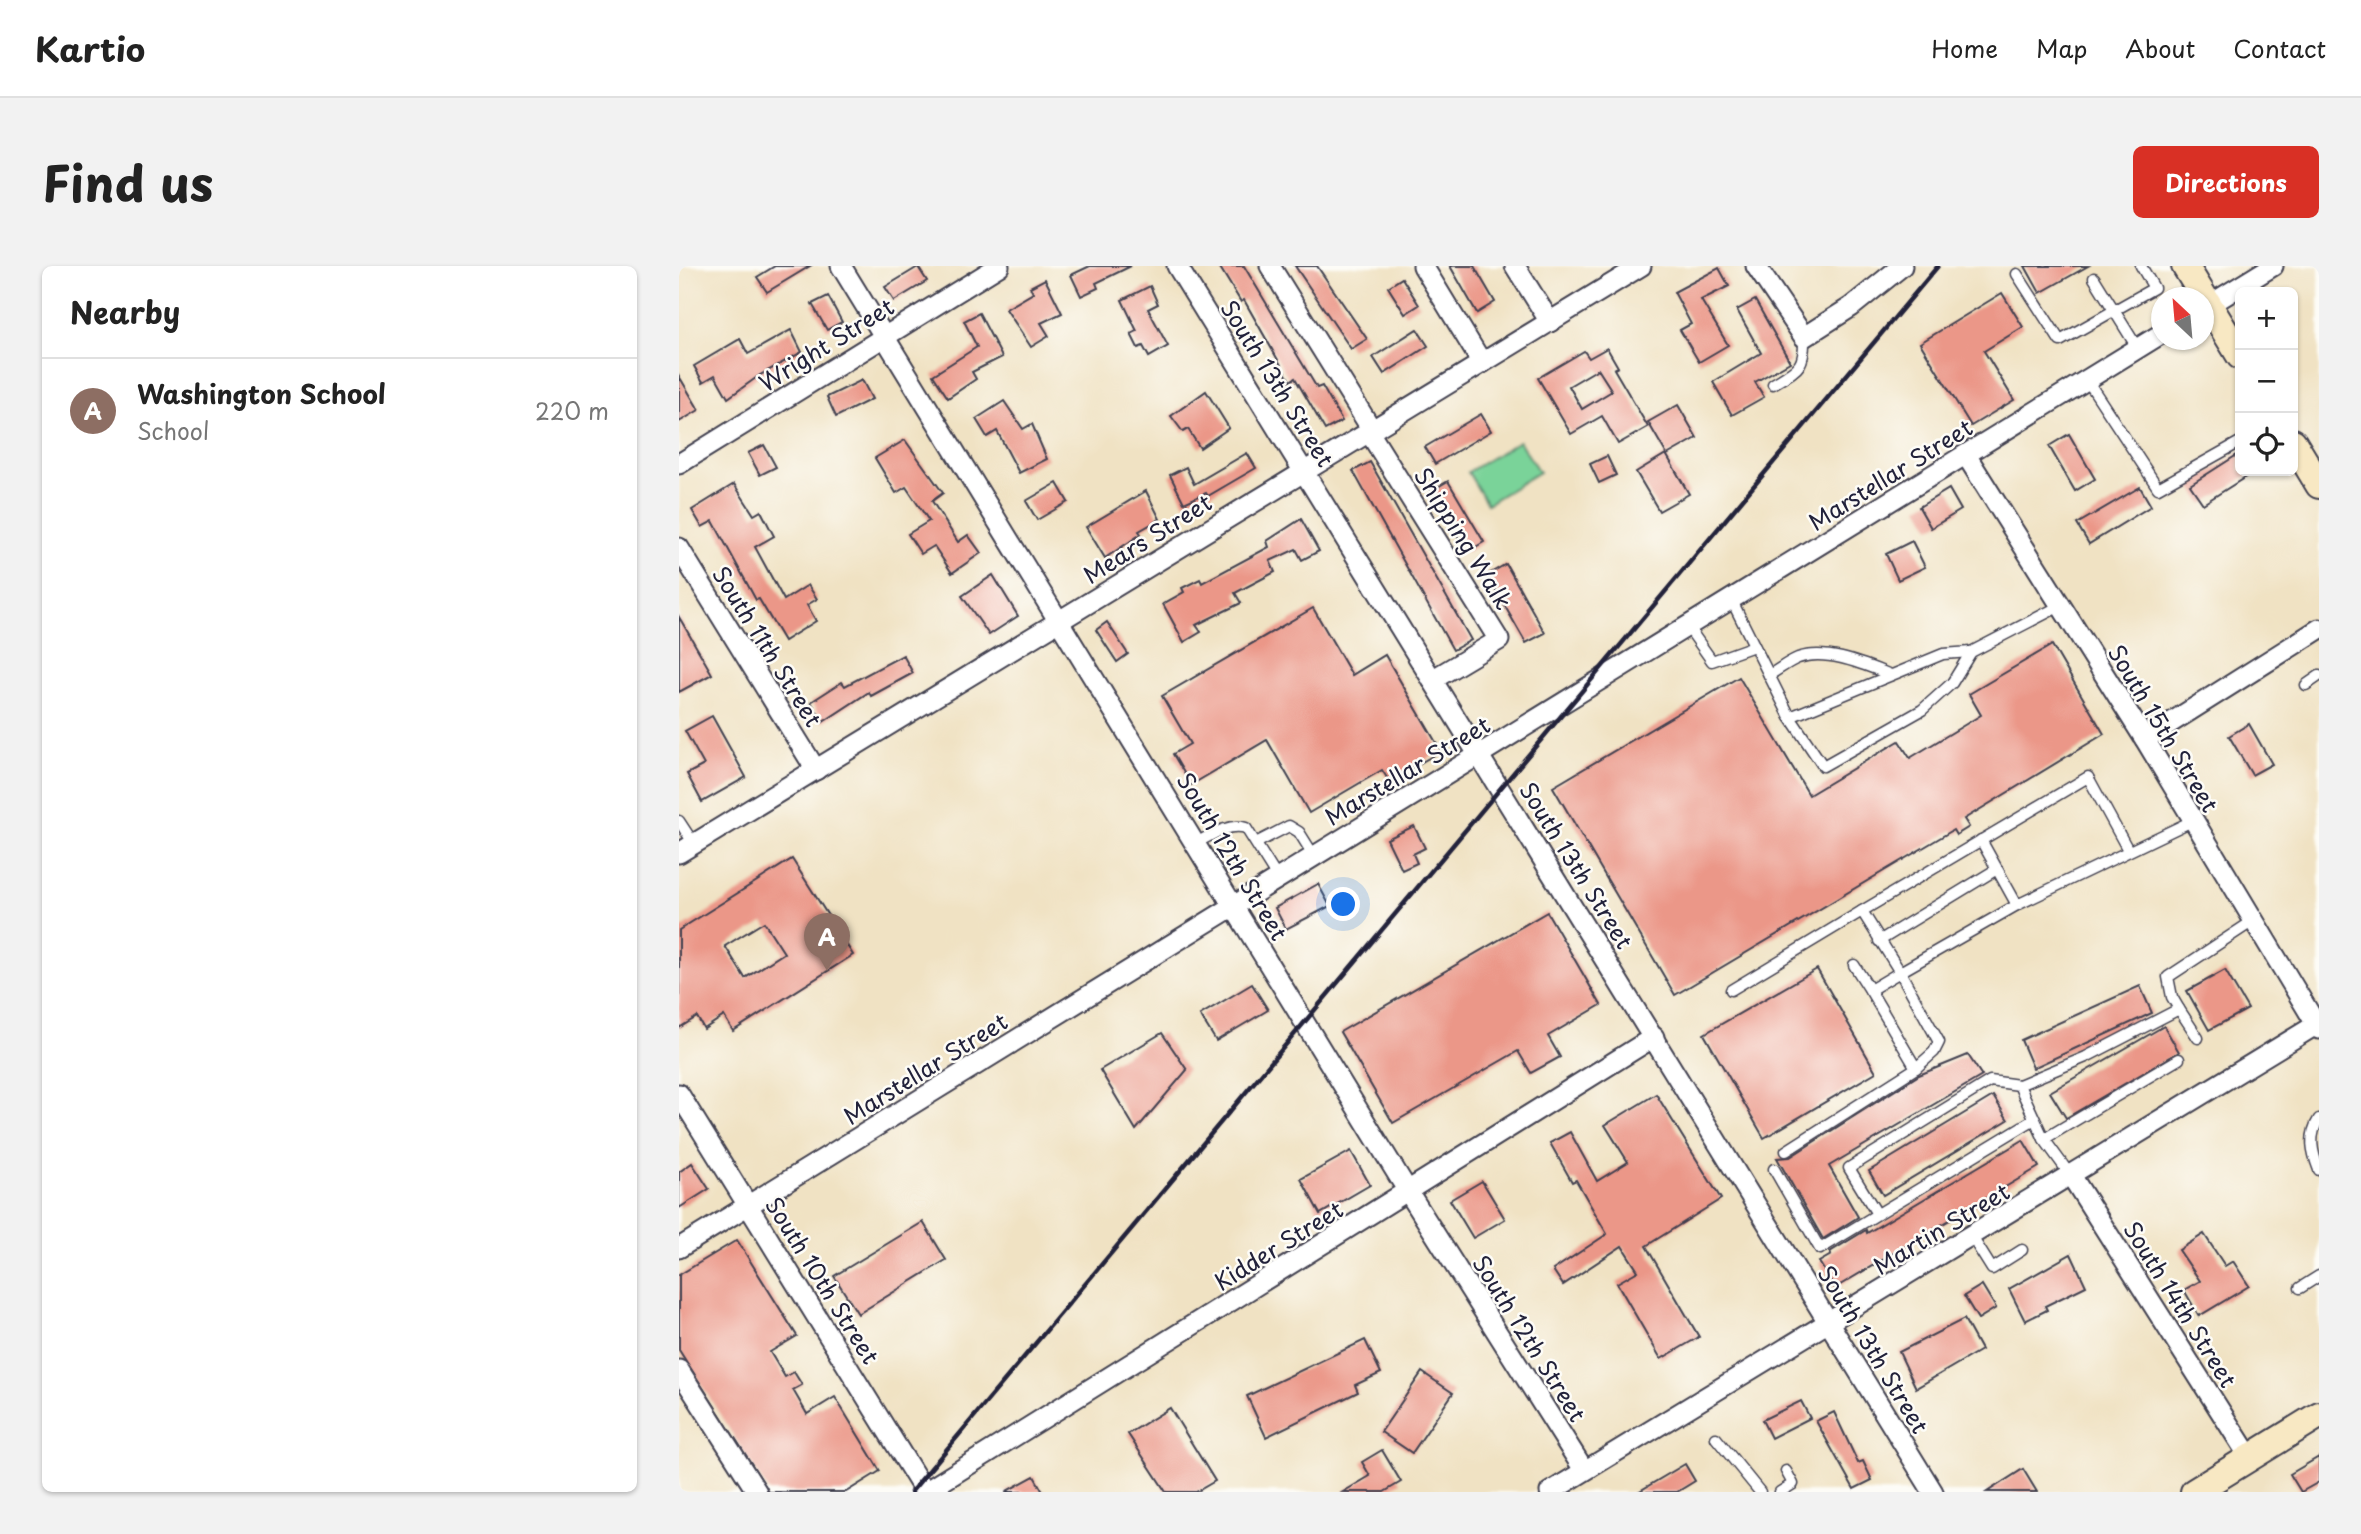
<!DOCTYPE html>
<html lang="en">
<head>
<meta charset="utf-8">
<style>
	:root { --surface:#fff; --page:#f2f2f2; --text:#222; --muted:#767676; --line:#e0e0e0; --accent:#d93025 }
	body { margin:0; font-family:"Playpen Sans",sans-serif; background:var(--page); color:var(--text) }
	.controls { position:absolute; right:21px; top:21px; display:grid; overflow:hidden; border-radius:10px; box-shadow:0 2px 5px #0004 }
	.controls button { width:63px; height:63px; display:grid; place-items:center; padding:0; border:0; border-bottom:2px solid var(--line); background:var(--surface); color:var(--text); font:35px sans-serif }
	.compass { position:absolute; left:1472px; top:21px; width:63px; height:63px; border-radius:50%; background:var(--surface); box-shadow:0 2px 5px #0004; rotate:334deg }
	.you { position:absolute; left:665px; top:639px; width:24px; height:24px; margin:-18px; border:5px solid #fff; border-radius:50%; background:#1a73e8; box-shadow:0 0 0 10px #1a73e833 }
	.badge { display:grid; place-items:center; width:46px; height:46px; border-radius:50%; background:var(--accent); color:#fff; font-size:23px; font-weight:700 }
	.pin { position:absolute; translate:-50% -58px; filter:drop-shadow(0 2px 4px #0008) }
	.pin::after { content:''; position:absolute; top:37px; width:24px; height:21px; background:inherit; clip-path:polygon(0 0,100% 0,50% 100%) }
	.list { margin:0; padding:0; list-style:none }
	h2 { display:flex; justify-content:space-between; align-items:center; height:91px; margin:0; padding:0 28px; font-size:30px }
	h2 small { font-size:23px; font-weight:400; color:var(--muted) }
	.list li { display:grid; grid-template-columns:46px 1fr auto; gap:21px; align-items:center; box-sizing:border-box; height:105px; padding:0 28px; border-top:2px solid var(--line) }
	.list b { display:block; font-size:26px; white-space:nowrap }
	.list p { margin:0; font-size:23px; white-space:nowrap; color:var(--muted) }
	.list em { font-size:23px; font-style:normal; color:var(--muted) }
	.icon { flex:none; width:38px; height:38px; fill:none; stroke:currentColor; stroke-width:2; stroke-linecap:round; stroke-linejoin:round }
	.map { position:relative; flex:none; width:1640px; height:1226px; overflow:hidden; border-radius:10px }
	header { display:flex; align-items:center; gap:42px; box-sizing:border-box; height:98px; padding:0 35px; background:var(--surface); border-bottom:2px solid var(--line) }
	header strong { font-size:33px }
	nav { display:flex; gap:38px; margin-inline-start:auto; font-size:24px }
	.intro { display:flex; align-items:center; justify-content:space-between; box-sizing:border-box; height:168px; padding:0 42px }
	h1 { margin:0; font-size:49px }
	.button { padding:18px 32px; border-radius:10px; background:var(--accent); color:#fff; font-size:24px; font-weight:700 }
	main { display:flex; gap:42px; padding:0 42px }
	aside { flex:1; background:var(--surface); border-radius:10px; box-shadow:0 2px 5px #0004 }
	.map>svg:first-child { display:block }
	.green { fill:#7ad399; stroke:#4e7a6a; stroke-width:2 }
	.building { fill:#eb9788; fill-rule:evenodd }
	.lines { fill:none; stroke-linecap:round; stroke-linejoin:round }
	.lane-casing { stroke:#413f4f; stroke-width:13 }
	.street-casing { stroke:#413f4f; stroke-width:23 }
	.secondary-casing { stroke:#413f4f; stroke-width:30 }
	.lane { stroke:#fff; stroke-width:10 }
	.street { stroke:#fff; stroke-width:19 }
	.secondary { stroke:#f8e8c3; stroke-width:26 }
	.rail { stroke:#22223b; stroke-width:4.5 }
	.labels { text-anchor:middle; dominant-baseline:central; stroke-width:5; stroke-linejoin:round; paint-order:stroke }
	.street-label { font-size:23px; fill:#22223b; stroke:#fdfcf7 }
</style>
</head>
<body>
<header>
<strong>Kartio</strong>
<nav><a>Home</a><a>Map</a><a>About</a><a>Contact</a></nav>
</header>
<div class="intro"><h1>Find us</h1><a class="button">Directions</a></div>
<main>
<aside>
<h2>Nearby<small></small></h2>
<ul class="list">
<li><span class="badge" style="background:#8d6e63">A</span><div><b>Washington School</b><p>School</p></div><em>220 m</em></li>
</ul>
</aside>
<div class="map">
<svg width="1640" height="1226" viewBox="0 0 1640 1226">
	<rect width="100%" height="100%" fill="#fdfcf7"/>
	<filter id="ink" filterUnits="userSpaceOnUse"><feTurbulence type="fractalNoise" baseFrequency=".0143" numOctaves="2"/><feDisplacementMap in="SourceGraphic" scale="14" xChannelSelector="R" yChannelSelector="G"/><feConvolveMatrix kernelMatrix="1 2 1 2 8 2 1 2 1" color-interpolation-filters="sRGB"/></filter>
	<filter id="wash" filterUnits="userSpaceOnUse"><feTurbulence type="fractalNoise" baseFrequency=".00686" numOctaves="4" result="noise"/><feDisplacementMap in="SourceGraphic" scale="28" xChannelSelector="R" yChannelSelector="G"/><feGaussianBlur stdDeviation="1.57" result="paint"/><feColorMatrix in="noise" values="0 0 0 0 0 0 0 0 0 0 0 0 0 0 0 0 0 1.4 0 .05"/><feComposite in="paint" operator="in"/></filter>
	<g filter="url(#wash)">
		<rect width="100%" height="100%" fill="#f0e2c3"/>
		<polygon class="green" points="840,175 860,206 808,238 789,206"/>
		<g id="blocks">
			<g class="building">
				<polygon points="96,0 131,0 88,26 78,11"/>
				<polygon points="411,0 452,0 417,17 419,22 402,30 392,9"/>
				<polygon points="540,0 565,0 638,122 643,120 663,155 646,164 616,112 611,115 565,34 562,36"/>
				<polygon points="616,0 638,0 688,73 672,83"/>
				<polygon points="771,0 795,0 816,36 798,47"/>
				<polygon points="1346,0 1409,0 1361,27"/>
				<polygon points="239,1 248,15 215,35 206,21"/>
				<polygon points="1040,2 1050,20 1022,34 1049,79 1020,96 1001,64 1012,58 995,26"/>
				<polygon points="723,12 740,39 726,48 709,21"/>
				<polygon points="366,13 383,47 362,57 370,70 352,81 327,43 354,27 351,21"/>
				<polygon points="471,20 479,38 469,43 489,80 470,91 464,80 459,82 452,68 458,65 443,34"/>
				<polygon points="1323,27 1344,61 1305,85 1335,134 1292,160 1241,77"/>
				<polygon points="149,30 163,56 148,64 133,38"/>
				<polygon points="1076,34 1111,96 1076,116 1085,131 1053,149 1034,116 1082,87 1058,44"/>
				<polygon points="300,47 323,91 293,106 297,113 269,132 254,109 298,81 285,55"/>
				<polygon points="738,63 749,80 705,108 694,91"/>
				<polygon points="112,64 123,86 81,109 49,132 36,109 24,116 15,100 61,73 69,88"/>
				<path d="M928 82 939 101 935 103 969 161 939 178 923 150 892 168 859 112 905 85 910 92ZM919 103 933 125 903 143 890 120Z"/>
				<polygon points="0,110 20,144 0,156"/>
				<polygon points="183,114 193,133 157,151 148,131"/>
				<polygon points="527,125 550,162 521,182 509,163 504,166 492,150"/>
				<polygon points="325,135 344,163 353,158 368,193 340,207 318,165 308,171 297,153"/>
				<polygon points="999,139 1018,172 988,189 969,156"/>
				<polygon points="802,148 812,165 756,198 746,181"/>
				<polygon points="1390,168 1416,213 1396,225 1370,180"/>
				<polygon points="226,174 264,227 253,235 279,276 289,269 302,287 273,307 255,280 242,288 229,268 250,255 227,221 217,227 196,192"/>
				<polygon points="85,179 97,201 81,209 69,187"/>
				<polygon points="568,187 577,202 529,230 527,227 505,237 491,209 507,201 515,218"/>
				<polygon points="1561,187 1561,205 1576,205 1524,238 1511,219"/>
				<polygon points="987,188 1010,228 980,245 957,206"/>
				<polygon points="928,190 937,209 920,217 911,198"/>
				<polygon points="691,196 792,374 774,384 674,205"/>
				<polygon points="769,215 805,276 788,286 752,225"/>
				<polygon points="378,217 389,236 358,254 347,235"/>
				<polygon points="55,218 75,249 82,245 95,270 76,281 105,334 129,319 138,333 128,339 137,355 105,375 80,333 77,334 34,255 23,261 13,244"/>
				<polygon points="1461,221 1472,240 1410,278 1398,258"/>
				<polygon points="1270,223 1282,244 1252,262 1240,241"/>
				<polygon points="467,225 481,253 460,265 462,268 426,292 407,261"/>
				<polygon points="622,253 640,285 623,294 617,283 591,295 596,306 556,327 562,337 517,359 522,366 505,376 484,338 505,326 503,322 521,313 523,317 590,281 588,275"/>
				<polygon points="1233,275 1246,301 1219,314 1207,288"/>
				<polygon points="827,298 866,367 847,377 808,309"/>
				<polygon points="314,309 339,350 310,369 283,330"/>
				<polygon points="634,342 673,409 706,389 762,485 710,515 703,504 630,547 588,474 512,519 494,488 511,478 483,430"/>
				<polygon points="0,351 33,408 0,426"/>
				<polygon points="428,356 449,388 438,396 417,364"/>
				<polygon points="1373,379 1425,468 1285,553 1290,561 1277,569 1274,564 996,729 874,521 1060,411 1130,529 1220,475 1231,492 1302,449 1290,428"/>
				<polygon points="224,389 234,407 192,430 190,426 144,456 132,436 163,416 166,420"/>
				<polygon points="33,450 67,511 23,536 8,508 25,499 6,465"/>
				<polygon points="1570,458 1593,498 1573,509 1550,470"/>
				<polygon points="735,560 746,582 734,588 738,597 723,604 708,573"/>
				<path d="M113 593 174 689 54 765 45 750 25 763 18 751 0 762V664ZM85 656 105 687 66 712 46 680Z"/>
				<polygon points="639,618 651,640 607,663 596,642"/>
				<polygon points="868,646 922,739 869,770 881,791 852,807 839,785 714,857 661,766"/>
				<polygon points="1138,703 1197,806 1085,872 1025,768"/>
				<polygon points="1546,704 1569,743 1530,764 1508,725"/>
				<polygon points="573,718 589,744 537,775 521,749"/>
				<polygon points="1461,720 1473,747 1354,802 1342,774"/>
				<polygon points="1485,760 1500,786 1387,852 1371,826"/>
				<polygon points="483,767 508,804 457,864 421,804"/>
				<polygon points="1289,789 1303,810 1150,900 1179,951 1144,973 1098,892 1111,891 1240,809"/>
				<polygon points="977,828 1042,933 967,980 1020,1071 982,1093 938,1017 959,1005 943,980 884,1019 874,1004 928,968 897,914 893,916 871,877 891,866 918,915 949,896 926,859"/>
				<polygon points="1314,830 1329,854 1204,929 1190,905"/>
				<polygon points="1344,874 1360,901 1156,1022 1140,996 1152,989 1151,986 1187,964 1188,967"/>
				<polygon points="672,885 691,919 641,948 622,913"/>
				<polygon points="13,897 30,923 0,942 0,906"/>
				<polygon points="803,915 826,953 794,972 771,934"/>
				<polygon points="244,956 267,994 179,1048 155,1010"/>
				<polygon points="1525,968 1546,1000 1554,995 1570,1020 1520,1050 1505,1024 1521,1015 1500,984"/>
				<polygon points="58,974 118,1070 91,1086 106,1111 115,1106 123,1119 114,1124 128,1148 156,1131 201,1205 167,1226 90,1226 0,1084 0,1009"/>
				<polygon points="1392,988 1407,1020 1366,1040 1368,1044 1346,1055 1330,1023"/>
				<polygon points="1303,1019 1317,1042 1299,1053 1285,1030"/>
				<polygon points="1285,1053 1302,1084 1237,1122 1220,1086"/>
				<polygon points="686,1074 702,1107 676,1119 679,1126 587,1171 568,1130"/>
				<polygon points="743,1106 774,1127 733,1187 702,1166"/>
				<polygon points="1122,1135 1131,1152 1092,1172 1083,1154"/>
				<polygon points="491,1142 536,1215 517,1226 487,1226 449,1168"/>
				<polygon points="1155,1146 1179,1197 1184,1195 1193,1214 1175,1223 1137,1155"/>
				<polygon points="703,1184 722,1216 705,1226 664,1226 691,1210 683,1196"/>
				<polygon points="1640,1191 1640,1216 1622,1226 1611,1208"/>
				<polygon points="1006,1198 1016,1215 998,1226 959,1226"/>
				<polygon points="1344,1203 1358,1226 1308,1226"/>
				<polygon points="355,1210 364,1226 326,1226"/>
			</g>
		</g>
	</g>
	<g filter="url(#ink)">
		<use href="#blocks" fill-opacity="0" stroke="#413f4f" stroke-width="2"/>
		<g class="lines">
			<g class="lane-casing">
				<g id="lane">
					<polyline points="1338,8 1381,75 1475,22 1462,0"/>
					<polyline points="1415,12 1459,83"/>
					<polyline points="1408,114 1479,222 1561,176"/>
					<path d="M1094 118C1119 103 1126 102 1125 71"/>
					<polyline points="1053,335 1111,451 1144,500 1243,444 1273,417 1292,386 1381,340"/>
					<polyline points="1009,361 1033,395 1075,380"/>
					<path d="M1090 409C1099 404 1109 396 1119 392 1148 382 1186 399 1212 409"/>
					<polyline points="1627,419 1640,410"/>
					<polyline points="1111,451 1264,388 1292,386"/>
					<polyline points="0,555 15,578"/>
					<polyline points="1302,574 1338,639 1513,555"/>
					<path d="M517 577C532 569 550 557 567 562L599 613"/>
					<polyline points="577,577 610,560 620,566 635,590"/>
					<polyline points="1183,645 1409,511 1449,584"/>
					<polyline points="1200,675 1318,603"/>
					<polyline points="1175,699 1191,724 1221,706 1260,776 1255,786 1237,802"/>
					<polyline points="1052,724 1183,645 1221,706 1338,639"/>
					<polyline points="1500,743 1519,772"/>
					<path d="M1640 853C1629 870 1633 886 1640 904"/>
					<polyline points="1365,873 1500,793"/>
					<polyline points="1107,885 1237,802 1191,724"/>
					<polyline points="1095,903 1141,983 1354,854"/>
					<polyline points="1392,910 1365,873 1340,819 1407,791 1500,743 1493,731 1489,711 1574,655"/>
					<polyline points="1198,948 1170,902 1311,815 1340,819"/>
					<polyline points="1293,971 1313,1003 1343,984"/>
					<polyline points="1621,1022 1640,1010"/>
					<polyline points="1037,1172 1081,1226"/>
					<polyline points="1101,1226 1114,1218 1107,1205"/>
				</g>
			</g>
			<g class="street-casing">
				<g id="street">
					<polyline points="162,0 730,927 905,1204"/>
					<polyline points="498,0 1254,1226"/>
					<polyline points="591,0 693,164"/>
					<polyline points="744,0 803,97"/>
					<polyline points="836,0 871,56"/>
					<polyline points="1077,0 1125,71 1172,41 1223,0"/>
					<polyline points="1524,43 1594,0"/>
					<polyline points="690,166 820,374 753,414"/>
					<polyline points="1287,189 1467,475 1640,763"/>
					<polyline points="0,198 320,0"/>
					<polyline points="0,282 137,504"/>
					<polyline points="1466,473 1640,363"/>
					<polyline points="0,587 962,0"/>
					<polyline points="0,828 246,1226 975,771"/>
					<polyline points="1393,911 1571,1192"/>
					<polyline points="0,982 1482,68"/>
					<polyline points="0,1104 78,1226"/>
					<polyline points="871,1226 1640,757"/>
				</g>
			</g>
			<g class="secondary-casing">
				<g id="secondary">
					<polyline points="1506,0 1561,90"/>
					<polyline points="1614,176 1640,219"/>
					<polyline points="1515,1226 1640,1149"/>
				</g>
			</g>
			<use href="#lane" class="lane"/>
			<use href="#street" class="street"/>
			<use href="#secondary" class="secondary"/>
			<polyline class="rail" points="232,1226 1259,0"/>
		</g>
	</g>
	<g class="labels">
		<g class="street-label">
			<text transform="translate(147 78) rotate(-32)">Wright Street</text>
			<text transform="translate(599 117) rotate(58)">South 13th Street</text>
			<text transform="translate(1211 208) rotate(-32)">Marstellar Street</text>
			<text transform="translate(468 272) rotate(-32)">Mears Street</text>
			<text transform="translate(785 272) rotate(58)">Shipping Walk</text>
			<text transform="translate(89 380) rotate(58)">South 11th Street</text>
			<text transform="translate(1485 462) rotate(59)">South 15th Street</text>
			<text transform="translate(728 504) rotate(-31)">Marstellar Street</text>
			<text transform="translate(554 590) rotate(59)">South 12th Street</text>
			<text transform="translate(898 599) rotate(58)">South 13th Street</text>
			<text transform="translate(246 802) rotate(-32)">Marstellar Street</text>
			<text transform="translate(1262 962) rotate(-31)">Martin Street</text>
			<text transform="translate(599 979) rotate(-32)">Kidder Street</text>
			<text transform="translate(144 1014) rotate(58)">South 10th Street</text>
			<text transform="translate(1502 1038) rotate(58)">South 14th Street</text>
			<text transform="translate(851 1072) rotate(58)">South 12th Street</text>
			<text transform="translate(1195 1083) rotate(59)">South 13th Street</text>
		</g>
	</g>
</svg>
<div class="controls">
<button>+</button>
<button>−</button>
<button><svg class="icon" aria-label="locate" viewBox="0 0 24 24"><circle cx="12" cy="12" r="6"/><path d="M12 2v4M12 18v4M2 12h4M18 12h4"/></svg></button>
</div>
<svg class="compass" viewBox="-18 -18 36 36"><path d="M0-13l5 13h-10z" fill="#e53935"/><path d="M0 13l5-13h-10z" fill="#767676"/></svg>
<div class="you"></div>
<div class="pin badge" style="left:148px;top:705px;background:#8d6e63">A</div>
</div>
</main>
</body>
</html>
